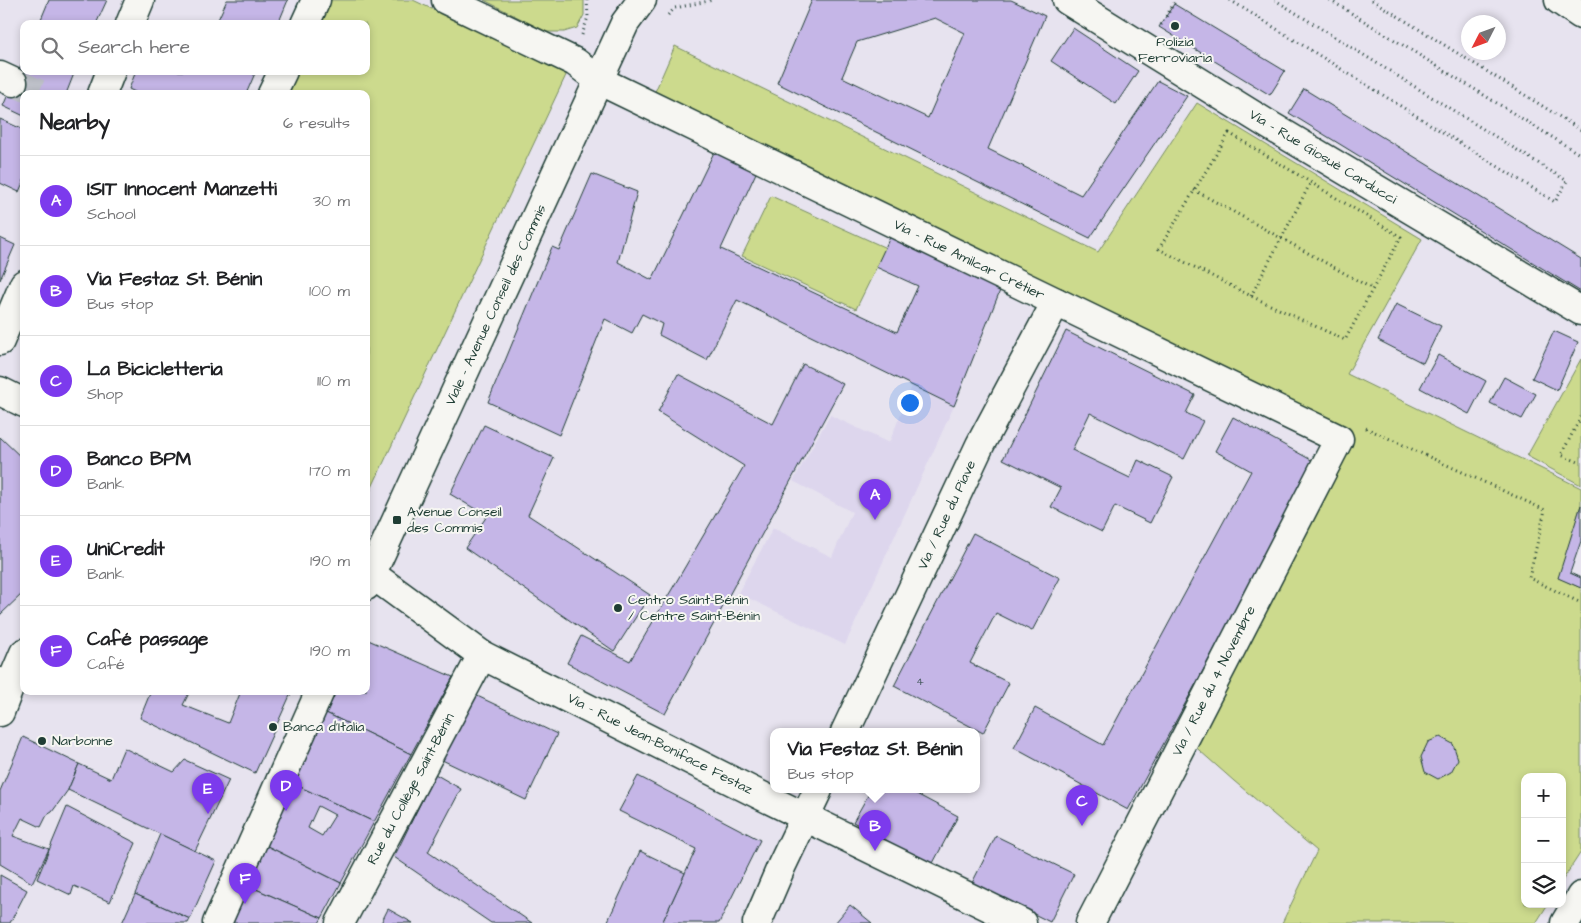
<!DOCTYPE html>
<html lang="en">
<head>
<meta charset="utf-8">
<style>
	:root { --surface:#fff; --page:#f2f2f2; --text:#202124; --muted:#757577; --line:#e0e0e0; --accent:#7c3aed }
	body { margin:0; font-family:"Architects Daughter",sans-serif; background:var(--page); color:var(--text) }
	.controls { position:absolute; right:15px; bottom:15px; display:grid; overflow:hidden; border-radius:10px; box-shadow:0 2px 8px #0003 }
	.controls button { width:45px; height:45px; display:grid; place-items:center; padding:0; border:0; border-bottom:1px solid var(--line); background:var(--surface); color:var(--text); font:25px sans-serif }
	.compass { position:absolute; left:1461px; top:15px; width:45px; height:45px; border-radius:50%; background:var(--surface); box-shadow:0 2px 8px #0003; rotate:228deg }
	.you { position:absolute; left:909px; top:402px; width:18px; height:18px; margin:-12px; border:4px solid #fff; border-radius:50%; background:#1a73e8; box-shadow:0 0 0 8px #1a73e833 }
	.badge { display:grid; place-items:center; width:32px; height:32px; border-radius:50%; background:var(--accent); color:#fff; font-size:16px; font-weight:700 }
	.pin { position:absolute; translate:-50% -41px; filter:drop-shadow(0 1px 2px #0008) }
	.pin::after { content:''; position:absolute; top:26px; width:18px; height:15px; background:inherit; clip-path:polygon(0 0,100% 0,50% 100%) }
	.popup { position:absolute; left:770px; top:728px; width:210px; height:65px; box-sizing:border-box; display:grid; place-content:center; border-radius:10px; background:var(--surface); filter:drop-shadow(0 1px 4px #0005); font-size:16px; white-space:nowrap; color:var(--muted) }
	.popup b { font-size:19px; color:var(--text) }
	.popup::after { content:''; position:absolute; left:50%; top:100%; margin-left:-10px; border:10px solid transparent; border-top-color:var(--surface) }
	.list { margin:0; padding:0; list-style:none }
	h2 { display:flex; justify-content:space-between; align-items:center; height:65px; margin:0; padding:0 20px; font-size:21px }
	h2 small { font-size:16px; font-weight:400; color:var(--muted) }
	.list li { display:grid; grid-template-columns:32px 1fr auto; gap:15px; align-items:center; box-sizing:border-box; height:90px; padding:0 20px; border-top:1px solid var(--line) }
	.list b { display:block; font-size:19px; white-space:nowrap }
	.list p { margin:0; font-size:16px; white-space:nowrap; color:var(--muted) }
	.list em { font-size:16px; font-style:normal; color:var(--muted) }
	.icon { flex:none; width:28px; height:28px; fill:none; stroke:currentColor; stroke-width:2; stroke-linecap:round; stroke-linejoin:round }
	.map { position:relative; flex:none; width:1581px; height:923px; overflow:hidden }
	.search { position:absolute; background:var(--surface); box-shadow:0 2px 8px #0003; left:20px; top:20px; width:350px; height:55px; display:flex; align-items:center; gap:12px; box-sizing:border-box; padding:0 18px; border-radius:10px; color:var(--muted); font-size:19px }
	.panel { position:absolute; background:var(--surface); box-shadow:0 2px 8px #0003; left:20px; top:90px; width:350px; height:605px; border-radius:10px }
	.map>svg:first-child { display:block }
	.built { fill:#ddd6ed }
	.green { fill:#ccda8d; stroke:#768c60 }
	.building { fill:#c5b6e7; stroke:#1f3d34; fill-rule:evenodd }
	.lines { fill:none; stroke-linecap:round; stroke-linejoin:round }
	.minor-tunnel { stroke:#bfc2ca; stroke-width:28; stroke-dasharray:28 14; stroke-linecap:butt }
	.minor-casing { stroke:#1f3d34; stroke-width:31 }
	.tertiary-casing { stroke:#1f3d34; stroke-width:31 }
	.path { stroke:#1f3d34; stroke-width:3; stroke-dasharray:1 4; stroke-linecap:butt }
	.minor { stroke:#f6f6f2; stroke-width:28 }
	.tertiary { stroke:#f6f6f2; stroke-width:28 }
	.poi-dot { fill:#1f3d34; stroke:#f6f6f2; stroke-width:2 }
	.labels { text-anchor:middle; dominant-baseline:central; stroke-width:4; stroke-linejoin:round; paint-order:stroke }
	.number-label { font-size:11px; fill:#485b61 }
	.poi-label { font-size:14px; fill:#1f3d34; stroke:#f6f6f2; text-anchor:start }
	.street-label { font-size:14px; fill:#1f3d34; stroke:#f6f6f2 }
</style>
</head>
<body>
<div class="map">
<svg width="1581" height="923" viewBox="0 0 1581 923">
	<rect width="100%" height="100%" fill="#e7e3ef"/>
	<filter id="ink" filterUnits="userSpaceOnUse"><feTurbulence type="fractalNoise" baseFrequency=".02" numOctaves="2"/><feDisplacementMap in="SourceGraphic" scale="10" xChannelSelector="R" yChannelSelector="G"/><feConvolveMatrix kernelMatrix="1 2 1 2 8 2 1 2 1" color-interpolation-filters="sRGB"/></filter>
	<g filter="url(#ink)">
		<polygon class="built" points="912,386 954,406 845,645 738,593 773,528 832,557 852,512 793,481 830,415 889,443"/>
		<g class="green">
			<polygon points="328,0 413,0 567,73 366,500 366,94 284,94 295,71 366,71 366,24 317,24"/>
			<polygon points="484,0 584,0 584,15 577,28 564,32 547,32"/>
			<polygon points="675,46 1098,252 1197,103 1422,239 1347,374 1581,488 1581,505 1559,578 1581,588 1581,852 1562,881 1562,777 1525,777 1525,904 1548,904 1536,923 1282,923 1317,851 1234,781 1191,743 1352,435 654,94"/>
			<polygon points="771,196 886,248 856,309 742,256"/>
			<polygon points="1581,359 1581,485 1527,456"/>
		</g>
		<g class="building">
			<polygon points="49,0 107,0 96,24 39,24"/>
			<polygon points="227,0 288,0 278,24 216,24"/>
			<path d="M812 0H1011L1045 16 988 149 1081 195 1158 81 1187 96 1090 238 777 83ZM935 18 965 33 928 118 842 77 857 42Z"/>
			<polygon points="1174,4 1285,71 1270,95 1159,27"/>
			<polygon points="1073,28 1138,71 1116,104 1051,61"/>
			<polygon points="24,58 24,71 75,71 66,94 24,94 24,116 3,106"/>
			<polygon points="136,71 256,71 246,94 139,94 129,89"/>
			<polygon points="1304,89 1581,259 1581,292 1289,113"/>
			<polygon points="0,119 24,130 24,180 19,192 0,183"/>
			<polygon points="719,142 761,162 721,249 897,332 918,286 876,267 891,235 1003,283 954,406 737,300 707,360 659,335 662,324 642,314 632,333 605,319 559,435 488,402 552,247 559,250 592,174 637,192 618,262 652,280"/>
			<polygon points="0,238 15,245 0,280"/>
			<polygon points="1396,304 1441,326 1423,363 1378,340"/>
			<polygon points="1066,331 1195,395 1186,413 1203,421 1184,459 1090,413 1072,450 1130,478 1138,460 1173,477 1150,523 1115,506 1102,532 1051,507 1061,488 1003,459"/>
			<polygon points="1554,331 1578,342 1557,390 1532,378"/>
			<polygon points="1438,355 1486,381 1469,414 1420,388"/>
			<polygon points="803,364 843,384 665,714 567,663 581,636 630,661 744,466 658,412 678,374 773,424"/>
			<polygon points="1504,377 1536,394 1522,419 1490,403"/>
			<polygon points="1233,417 1315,462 1128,810 1014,748 1035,708 1103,745 1251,471 1215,451"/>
			<polygon points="484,425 554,458 528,515 650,595 614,651 465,548 487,516 450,494"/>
			<polygon points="0,437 24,460 24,592 0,615"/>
			<polygon points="1581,505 1581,541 1570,573 1581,578 1581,588 1558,578"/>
			<polygon points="973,533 1060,578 1032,631 996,613 970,663 1009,683 983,733 894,686"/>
			<polygon points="366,639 453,677 411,754 326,713 336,691 366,691"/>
			<polygon points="151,691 190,691 183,705 228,723 241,691 292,691 255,773 140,718"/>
			<polygon points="471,693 557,734 526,800 440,759"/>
			<polygon points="326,713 411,754 374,822 294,784"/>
			<polygon points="23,737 79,764 68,790 52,812 47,815 41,827 22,818 13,836 49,849 32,883 0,864 0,791"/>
			<polygon points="1440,737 1453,744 1458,759 1451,772 1438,779 1425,772 1421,757 1428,742"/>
			<polygon points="124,748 174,772 185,760 229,780 195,851 68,790 79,764 111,779"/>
			<polygon points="435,774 461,789 428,852 532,923 491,923 394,857"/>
			<polygon points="638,776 760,840 719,923 662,923 696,849 619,811"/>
			<path d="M294 784 374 822 341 883 267 846ZM318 806 335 815 322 836 308 828Z"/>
			<polygon points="871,790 909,790 958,816 932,865 853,822"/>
			<polygon points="67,807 136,843 110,902 74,886 71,895 37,879"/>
			<polygon points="160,834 216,861 190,919 135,894"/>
			<polygon points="996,836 1074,874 1050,922 972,883"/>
			<polygon points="267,846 341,883 322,918 249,886"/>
			<polygon points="640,851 685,873 662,923 607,923"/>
			<polygon points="0,875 27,890 10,923 0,923"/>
			<polygon points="249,886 322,918 319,923 233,923"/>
			<polygon points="135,894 190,919 188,923 122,923"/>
			<polygon points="850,905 872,923 835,923"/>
			<polygon points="388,909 413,923 381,923"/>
		</g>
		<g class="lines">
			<polyline class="minor-tunnel" points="13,82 40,94"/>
			<g class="minor-casing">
				<g id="minor">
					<polyline points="446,0 575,62 600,81 1339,439 1090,923"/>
					<polyline points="130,24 140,0"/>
					<polyline points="305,24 316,0"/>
					<polyline points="0,76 13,82"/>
					<polyline points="102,94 111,71"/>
					<polyline points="272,94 283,71"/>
					<polyline points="0,341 24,284"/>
					<polyline points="0,391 24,403"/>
					<polyline points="366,570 482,655 758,794 1022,923"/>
					<polyline points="366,586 625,23 642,0"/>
					<polyline points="0,682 10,686 24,653"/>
					<polyline points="0,712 10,686"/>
					<polyline points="845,732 980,445 1056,302"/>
					<polyline points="217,923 320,691"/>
					<polyline points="340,923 482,655"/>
					<polyline points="757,923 782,865 818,790"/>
					<polyline points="1565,923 1581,896"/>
				</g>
			</g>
			<g class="tertiary-casing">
				<g id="tertiary">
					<polyline points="1067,0 1269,125 1581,311"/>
					<polyline points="1559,0 1581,15"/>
				</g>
			</g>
			<g class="path">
				<polyline points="1230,0 1555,202 1567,181 1275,0"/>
				<polyline points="1330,0 1581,155"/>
				<polyline points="1372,0 1581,130"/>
				<polyline points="668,15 675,8 713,0"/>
				<polyline points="1161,25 1176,0"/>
				<polyline points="582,35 588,17 587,0"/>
				<polygon points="1229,133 1401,237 1345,340 1251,296 1159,249"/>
				<polyline points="1194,190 1373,289"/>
				<polyline points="1251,296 1311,182"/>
				<polyline points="1581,417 1561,455 1581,463"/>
				<polyline points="1366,428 1545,510 1529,578 1581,603"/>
			</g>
			<use href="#minor" class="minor"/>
			<use href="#tertiary" class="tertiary"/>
		</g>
	</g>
	<g class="poi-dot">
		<circle cx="1175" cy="26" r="5"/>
		<rect x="392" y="515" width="10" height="10" rx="2.5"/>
		<circle cx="618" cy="608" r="5"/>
		<circle cx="273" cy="727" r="5"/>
		<circle cx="42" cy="741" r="5"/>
	</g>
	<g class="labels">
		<g class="number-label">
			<text x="920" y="681">4</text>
		</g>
		<g class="poi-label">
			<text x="1175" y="42" text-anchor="middle">Polizia<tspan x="1175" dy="16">Ferroviaria</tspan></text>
			<text x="407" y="512">Avenue Conseil<tspan x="407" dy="16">des Commis</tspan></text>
			<text x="628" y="600">Centro Saint-Bénin<tspan x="628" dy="16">/ Centre Saint-Bénin</tspan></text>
			<text x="283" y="727">Banca d'Italia</text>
			<text x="52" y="741">Narbonne</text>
		</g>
		<g class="street-label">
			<text transform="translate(1323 157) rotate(31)">Via - Rue Giosuè Carducci</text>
			<text transform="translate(969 260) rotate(26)">Via - Rue Amilcar Crétier</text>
			<text transform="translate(496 305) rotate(-65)">Viale - Avenue Conseil des Commis</text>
			<text transform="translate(947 515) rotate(-65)">Via / Rue du Piave</text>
			<text transform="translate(1214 681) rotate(-63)">Via / Rue du 4 Novembre</text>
			<text transform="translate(660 744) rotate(27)">Via - Rue Jean-Boniface Festaz</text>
			<text transform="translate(411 789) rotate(-62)">Rue du Collège Saint-Bénin</text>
		</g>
	</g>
</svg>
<div class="controls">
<button>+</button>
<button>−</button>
<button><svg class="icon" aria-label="layers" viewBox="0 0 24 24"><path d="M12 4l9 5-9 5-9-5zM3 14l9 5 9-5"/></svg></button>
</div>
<svg class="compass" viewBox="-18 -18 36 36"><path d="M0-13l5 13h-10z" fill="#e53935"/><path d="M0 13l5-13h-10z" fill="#757577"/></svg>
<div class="you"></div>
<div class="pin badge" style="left:875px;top:520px">A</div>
<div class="pin badge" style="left:875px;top:851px">B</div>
<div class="popup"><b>Via Festaz St. Bénin</b>Bus stop</div>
<div class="pin badge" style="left:1082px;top:826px">C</div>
<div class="pin badge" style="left:286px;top:811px">D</div>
<div class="pin badge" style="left:208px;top:814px">E</div>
<div class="pin badge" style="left:245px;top:904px">F</div>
<div class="search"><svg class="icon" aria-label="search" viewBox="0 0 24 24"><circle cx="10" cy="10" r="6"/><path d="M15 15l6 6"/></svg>Search here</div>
<section class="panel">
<h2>Nearby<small>6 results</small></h2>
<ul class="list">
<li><span class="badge">A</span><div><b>ISIT Innocent Manzetti</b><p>School</p></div><em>30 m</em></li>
<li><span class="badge">B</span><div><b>Via Festaz St. Bénin</b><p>Bus stop</p></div><em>100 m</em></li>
<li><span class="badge">C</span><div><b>La Bicicletteria</b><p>Shop</p></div><em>110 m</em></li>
<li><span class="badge">D</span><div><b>Banco BPM</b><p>Bank</p></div><em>170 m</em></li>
<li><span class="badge">E</span><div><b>UniCredit</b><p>Bank</p></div><em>190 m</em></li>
<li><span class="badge">F</span><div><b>Café passage</b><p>Café</p></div><em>190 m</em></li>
</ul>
</section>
</div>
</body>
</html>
